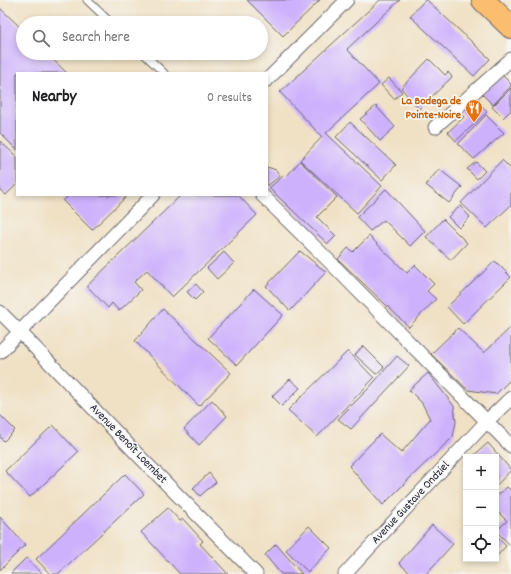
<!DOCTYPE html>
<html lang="en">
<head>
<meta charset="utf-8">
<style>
	:root { --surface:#fff; --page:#f6f6f6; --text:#202124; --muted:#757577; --line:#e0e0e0 }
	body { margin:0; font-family:Dekko,sans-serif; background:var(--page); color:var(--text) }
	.controls { position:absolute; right:12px; bottom:12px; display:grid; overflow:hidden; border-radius:0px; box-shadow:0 2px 6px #0003 }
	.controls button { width:36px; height:36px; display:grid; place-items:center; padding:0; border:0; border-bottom:1px solid var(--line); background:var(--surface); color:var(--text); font:20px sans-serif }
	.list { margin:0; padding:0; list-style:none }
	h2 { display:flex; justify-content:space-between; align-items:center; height:52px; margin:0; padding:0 16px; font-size:17px }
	h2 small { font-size:13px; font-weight:400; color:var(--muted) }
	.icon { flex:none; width:22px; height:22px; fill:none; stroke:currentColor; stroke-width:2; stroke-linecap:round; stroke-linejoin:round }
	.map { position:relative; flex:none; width:511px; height:574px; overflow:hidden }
	.search { position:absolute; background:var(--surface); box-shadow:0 2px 6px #0003; left:16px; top:16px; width:252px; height:44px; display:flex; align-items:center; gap:10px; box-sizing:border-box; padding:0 14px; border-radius:22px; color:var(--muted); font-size:15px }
	.panel { position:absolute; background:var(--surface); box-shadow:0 2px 6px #0003; left:16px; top:72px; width:252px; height:124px; border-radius:0px }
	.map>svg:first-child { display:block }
	.building { fill:#ceb1fd }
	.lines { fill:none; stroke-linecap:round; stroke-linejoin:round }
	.service-casing { stroke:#6a656b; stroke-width:9 }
	.minor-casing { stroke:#6a656b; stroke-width:15 }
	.trunk-casing { stroke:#6a656b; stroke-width:24 }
	.service { stroke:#fff; stroke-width:7 }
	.minor { stroke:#fff; stroke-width:13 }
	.trunk { stroke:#fbbe6e; stroke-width:22 }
	.labels { text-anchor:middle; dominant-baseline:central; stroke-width:3.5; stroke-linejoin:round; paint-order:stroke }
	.food-label { font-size:12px; font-weight:bold; fill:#c56008; stroke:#f6f6f2; text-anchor:end }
	.street-label { font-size:12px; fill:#22223b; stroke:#f6f6f2 }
</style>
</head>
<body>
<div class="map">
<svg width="511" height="574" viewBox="0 0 511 574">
	<rect width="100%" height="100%" fill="#f6f6f2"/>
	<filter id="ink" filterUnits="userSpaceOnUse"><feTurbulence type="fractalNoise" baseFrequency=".025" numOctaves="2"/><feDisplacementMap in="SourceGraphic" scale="8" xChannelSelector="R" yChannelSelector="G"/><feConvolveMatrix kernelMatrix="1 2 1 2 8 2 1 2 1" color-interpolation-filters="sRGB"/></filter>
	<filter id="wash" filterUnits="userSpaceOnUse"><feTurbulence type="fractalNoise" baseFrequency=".012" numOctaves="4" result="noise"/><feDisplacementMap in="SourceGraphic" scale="16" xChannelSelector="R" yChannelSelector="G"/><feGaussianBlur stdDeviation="0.9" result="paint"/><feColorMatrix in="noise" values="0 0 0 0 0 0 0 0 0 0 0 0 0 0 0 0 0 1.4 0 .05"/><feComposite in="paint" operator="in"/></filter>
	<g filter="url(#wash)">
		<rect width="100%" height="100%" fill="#f0e1c5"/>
		<g id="blocks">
			<g class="building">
				<polygon points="247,0 320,0 283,36"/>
				<polygon points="380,0 400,0 347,49 379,84 326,133 382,186 357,213 300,160 322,137 280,92"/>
				<polygon points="425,0 427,0 490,59 474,76 410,16"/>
				<polygon points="0,8 23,30 23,53 46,53 67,73 17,73 17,150 0,133"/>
				<polygon points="429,59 445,75 448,72 452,77 419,109 401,88"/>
				<polygon points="501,74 511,84 511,86 493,105 482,94"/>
				<polygon points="389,78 402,92 394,99 381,85"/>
				<polygon points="511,88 511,110 503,118 492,107"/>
				<polygon points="469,103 476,111 482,106 487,112 456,141 448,132 464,117 459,112"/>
				<polygon points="376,106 395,127 380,141 360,119"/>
				<polygon points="486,115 504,133 474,159 458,144"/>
				<polygon points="350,122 396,165 382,180 336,137"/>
				<polygon points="0,141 17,157 17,184 6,195 0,190"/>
				<polygon points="502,160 511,169 511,205 487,228 461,203"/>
				<polygon points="300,161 337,197 317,217 336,236 328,244 269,188 284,175 286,177"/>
				<polygon points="476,162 485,171 477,179 467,169"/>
				<polygon points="267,167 276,170 280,176 267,186"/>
				<polygon points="439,169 462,187 449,203 426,185"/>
				<polygon points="386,189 425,231 410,246 384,220 370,231 357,217"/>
				<polygon points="69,195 128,195 92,230 63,201"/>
				<polygon points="181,195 238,195 257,215 172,297 147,270 134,282 141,290 119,311 112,303 108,308 87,286"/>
				<polygon points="460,206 470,217 459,228 448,217"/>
				<polygon points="443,219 467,243 451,260 426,237"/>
				<polygon points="369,236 407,273 415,265 434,284 427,291 436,299 409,327 338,259 348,248 353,252"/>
				<polygon points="300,251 326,272 290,311 266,286"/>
				<polygon points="224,252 234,263 217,279 207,268"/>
				<polygon points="495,261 511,277 463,324 447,307"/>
				<polygon points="196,284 203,292 195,300 187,292"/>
				<polygon points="254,289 283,315 237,365 208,338"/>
				<polygon points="163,309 231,373 199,406 135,341"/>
				<polygon points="511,327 511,379 496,394 468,390 431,354 458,328 484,353"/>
				<polygon points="363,346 384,367 376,374 355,355"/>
				<polygon points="348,351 374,378 317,437 288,410"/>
				<polygon points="397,356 409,366 351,429 338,419 369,388"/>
				<polygon points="428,373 454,406 456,422 453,437 413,475 383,505 349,466 380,434 401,453 430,419 422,403 409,390"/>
				<polygon points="290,379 300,388 282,406 272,396"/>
				<polygon points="212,400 227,416 199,445 184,429"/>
				<polygon points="0,415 15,430 4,441 0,437"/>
				<polygon points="53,425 78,452 30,497 5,471"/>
				<polygon points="488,443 511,470 496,486 496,457 472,457"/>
				<polygon points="209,473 216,482 200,496 193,488"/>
				<polygon points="125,474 144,494 58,574 50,574 36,559"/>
				<polygon points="507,487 511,491 511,546 496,531 507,521 496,510 496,497"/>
				<polygon points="168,508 180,521 183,519 203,541 200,544 228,574 180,574 141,532"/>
				<polygon points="0,517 25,545 0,570"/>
				<polygon points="432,525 453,544 426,574 411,574 399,563"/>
				<polygon points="309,526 331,548 308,572 286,550"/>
				<polygon points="496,536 506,546 496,557"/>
				<polygon points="276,544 302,574 281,574 265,555"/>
				<polygon points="26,558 43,574 13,574 11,573"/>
			</g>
		</g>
	</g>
	<g filter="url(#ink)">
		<use href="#blocks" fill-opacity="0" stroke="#6a656b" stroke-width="1"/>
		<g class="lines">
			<g class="service-casing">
				<g id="service">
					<polyline points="87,0 111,23"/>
					<polyline points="143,53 164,73"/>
				</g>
			</g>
			<g class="minor-casing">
				<g id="minor">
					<polyline points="267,80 347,0"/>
					<polyline points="435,127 511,59"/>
					<polyline points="262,195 328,260 511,446"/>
					<polyline points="0,312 20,332 138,455 256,574"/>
					<polyline points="0,352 153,195"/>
					<polyline points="345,574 487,421 511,398"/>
				</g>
			</g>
			<g class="trunk-casing">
				<polyline id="trunk" points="483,0 511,27"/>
			</g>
			<use href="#service" class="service"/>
			<use href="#minor" class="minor"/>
			<use href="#trunk" class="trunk"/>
		</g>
	</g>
	<defs>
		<g id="restaurant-pin" transform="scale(0.9)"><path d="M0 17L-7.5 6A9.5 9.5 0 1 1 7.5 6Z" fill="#e8710a" stroke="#f6f6f2"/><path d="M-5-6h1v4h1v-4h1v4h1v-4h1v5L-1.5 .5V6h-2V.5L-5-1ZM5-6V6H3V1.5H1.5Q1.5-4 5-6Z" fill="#fff"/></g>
	</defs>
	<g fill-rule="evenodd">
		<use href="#restaurant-pin" x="474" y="108"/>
	</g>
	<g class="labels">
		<g class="food-label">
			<text x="461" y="101">La Bodega de<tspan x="461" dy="14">Pointe-Noire</tspan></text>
		</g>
		<g class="street-label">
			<text transform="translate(128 444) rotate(46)">Avenue Benoît Loembet</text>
			<text transform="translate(411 503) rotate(-47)">Avenue Gustave Ondziel</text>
		</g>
	</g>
</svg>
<div class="controls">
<button>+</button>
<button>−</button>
<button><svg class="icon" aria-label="locate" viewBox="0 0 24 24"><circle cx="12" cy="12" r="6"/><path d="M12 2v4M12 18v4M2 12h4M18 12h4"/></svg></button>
</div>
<div class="search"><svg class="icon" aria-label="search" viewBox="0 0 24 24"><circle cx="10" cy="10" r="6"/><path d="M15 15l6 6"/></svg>Search here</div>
<section class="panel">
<h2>Nearby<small>0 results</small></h2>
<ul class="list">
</ul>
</section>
</div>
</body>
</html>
